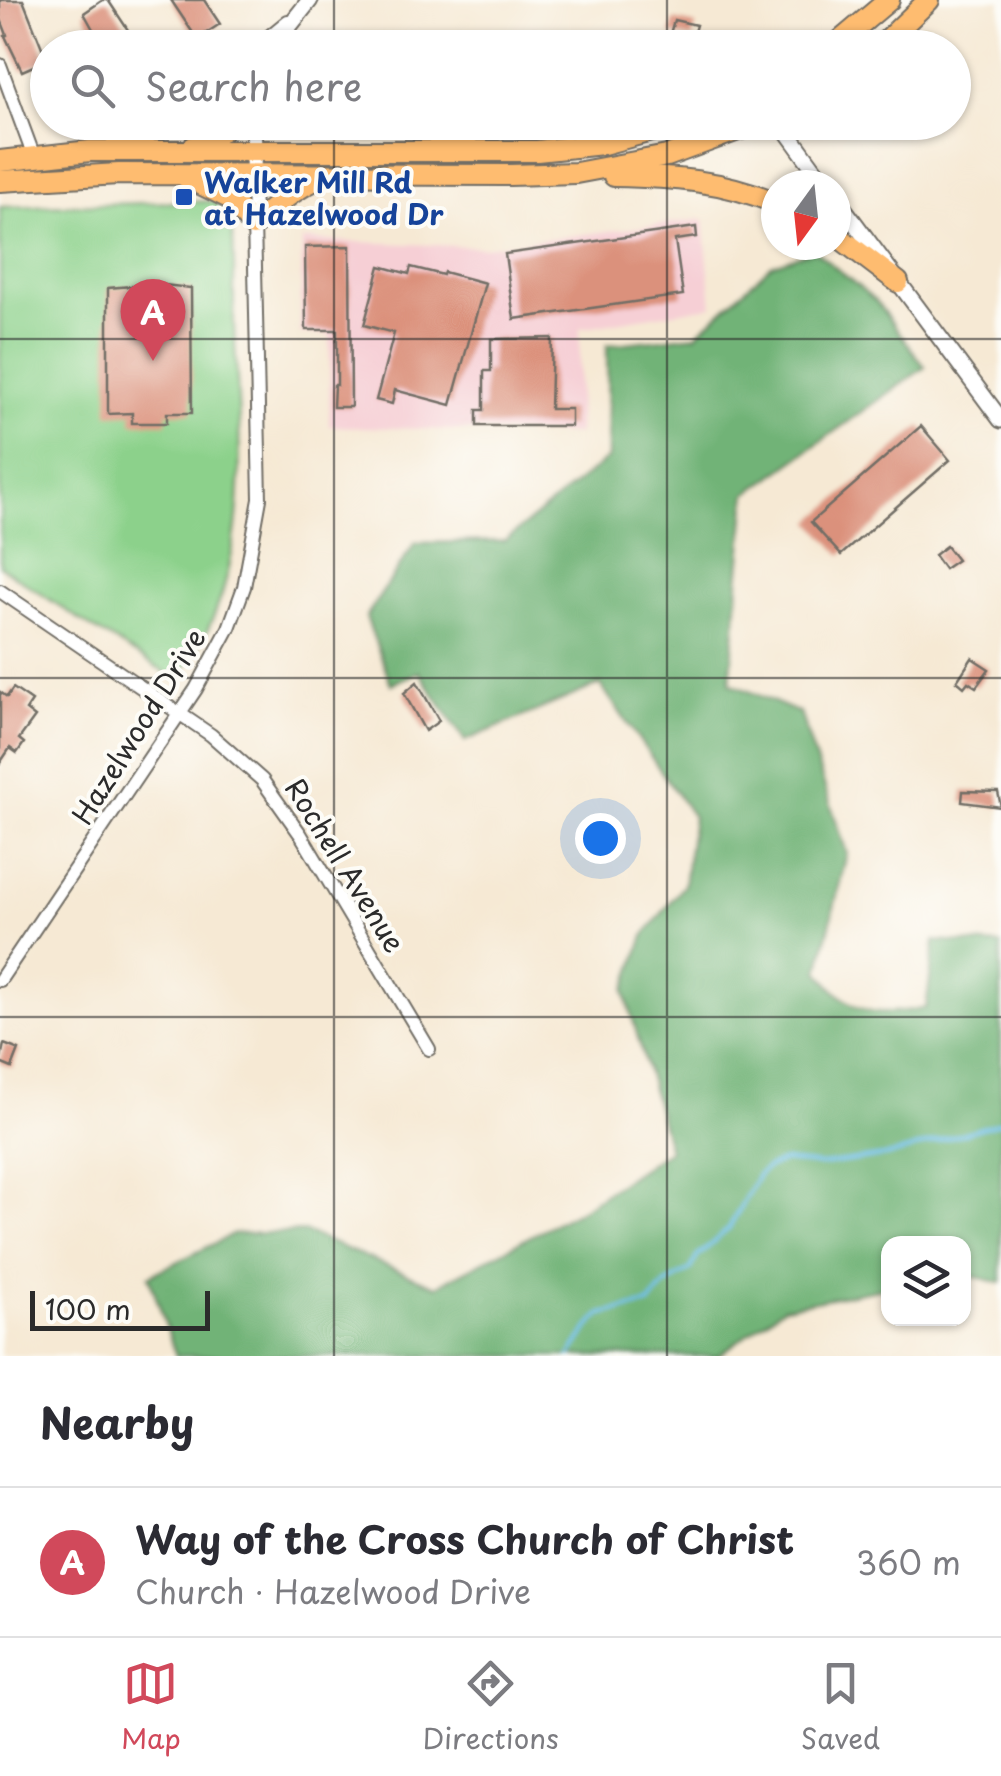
<!DOCTYPE html>
<html lang="en">
<head>
<meta charset="utf-8">
<style>
	:root { --surface:#fff; --page:#f7f7f7; --text:#2b2b33; --muted:#7c7c81; --line:#e1e1e2; --accent:#d1495b }
	body { margin:0; font-family:"Playpen Sans",sans-serif; background:var(--page); color:var(--text) }
	.controls { position:absolute; right:30px; bottom:30px; display:grid; overflow:hidden; border-radius:20px; box-shadow:0 2px 8px #0004 }
	.controls button { width:90px; height:90px; display:grid; place-items:center; padding:0; border:0; border-bottom:2px solid var(--line); background:var(--surface); color:var(--text); font:50px sans-serif }
	.compass { position:absolute; left:761px; top:170px; width:90px; height:90px; border-radius:50%; background:var(--surface); box-shadow:0 2px 8px #0004; rotate:195deg }
	.scale { position:absolute; left:30px; bottom:25px; width:180px; box-sizing:border-box; padding-left:10px; border:5px solid #2b2b2b; border-top:0; font-size:28px; line-height:35px; white-space:nowrap; color:#2b2b2b; -webkit-text-stroke:8px #fdfcf7; paint-order:stroke }
	.you { position:absolute; left:600px; top:838px; width:35px; height:35px; margin:-25px; border:8px solid #fff; border-radius:50%; background:#1a73e8; box-shadow:0 0 0 15px #1a73e833 }
	.badge { display:grid; place-items:center; width:65px; height:65px; border-radius:50%; background:var(--accent); color:#fff; font-size:32px; font-weight:700 }
	.pin { position:absolute; translate:-50% -82px; filter:drop-shadow(0 2px 5px #0008) }
	.pin::after { content:''; position:absolute; top:52px; width:35px; height:30px; background:inherit; clip-path:polygon(0 0,100% 0,50% 100%) }
	.list { margin:0; padding:0; list-style:none }
	h2 { display:flex; justify-content:space-between; align-items:center; height:130px; margin:0; padding:0 40px; font-size:42px }
	h2 small { font-size:32px; font-weight:400; color:var(--muted) }
	.list li { display:grid; grid-template-columns:65px 1fr auto; gap:30px; align-items:center; box-sizing:border-box; height:150px; padding:0 40px; border-top:2px solid var(--line) }
	.list b { display:block; font-size:38px; white-space:nowrap }
	.list p { margin:0; font-size:32px; white-space:nowrap; color:var(--muted) }
	.list em { font-size:32px; font-style:normal; color:var(--muted) }
	.icon { flex:none; width:55px; height:55px; fill:none; stroke:currentColor; stroke-width:2; stroke-linecap:round; stroke-linejoin:round }
	.map { position:relative; flex:none; width:1001px; height:1356px; overflow:hidden }
	.search { position:absolute; background:var(--surface); box-shadow:0 2px 8px #0004; left:30px; right:30px; top:30px; height:110px; display:flex; align-items:center; gap:25px; box-sizing:border-box; padding:0 35px; border-radius:55px; color:var(--muted); font-size:38px }
	.sheet { height:280px; background:var(--surface) }
	nav { display:flex; justify-content:space-around; align-items:center; box-sizing:border-box; height:140px; border-top:2px solid var(--line); background:var(--surface); font-size:28px; color:var(--muted) }
	nav a { display:grid; justify-items:center; gap:5px }
	nav .on { color:var(--accent) }
	.map>svg:first-child { display:block }
	.built { fill:#f6cfd5 }
	.green { fill:#8cd18b; stroke:#5c7e5b; stroke-width:2.5 }
	.forest { fill:#71b377; stroke:#4e6f51; stroke-width:2.5 }
	.lines { fill:none; stroke-linecap:round; stroke-linejoin:round }
	.stream { stroke:#6cbee8; stroke-width:4 }
	.building { fill:#db917c }
	.minor-casing { stroke:#726e66; stroke-width:16 }
	.tertiary-casing { stroke:#726e66; stroke-width:19 }
	.primary-casing { stroke:#726e66; stroke-width:24 }
	.minor { stroke:#fff; stroke-width:12 }
	.tertiary { stroke:#fff; stroke-width:15 }
	.primary { stroke:#febc70; stroke-width:20 }
	.grid { fill:none; stroke:#2b2b2b; stroke-width:2.5; stroke-opacity:0.55 }
	.transit-dot { fill:#1a4fb4; stroke:#fdfcf7; stroke-width:4 }
	.labels { text-anchor:middle; dominant-baseline:central; stroke-width:8; stroke-linejoin:round; paint-order:stroke }
	.transit-label { font-size:28px; font-weight:bold; fill:#164399; stroke:#fdfcf7; text-anchor:start }
	.street-label { font-size:28px; fill:#2b2b2b; stroke:#fdfcf7 }
</style>
</head>
<body>
<div class="map">
<svg width="1001" height="1356" viewBox="0 0 1001 1356">
	<rect width="100%" height="100%" fill="#fdfcf7"/>
	<filter id="ink" filterUnits="userSpaceOnUse"><feTurbulence type="fractalNoise" baseFrequency=".01" numOctaves="2"/><feDisplacementMap in="SourceGraphic" scale="20" xChannelSelector="R" yChannelSelector="G"/><feConvolveMatrix kernelMatrix="1 2 1 2 8 2 1 2 1" color-interpolation-filters="sRGB"/></filter>
	<filter id="wash" filterUnits="userSpaceOnUse"><feTurbulence type="fractalNoise" baseFrequency=".0048" numOctaves="4" result="noise"/><feDisplacementMap in="SourceGraphic" scale="40" xChannelSelector="R" yChannelSelector="G"/><feGaussianBlur stdDeviation="2.25" result="paint"/><feColorMatrix in="noise" values="0 0 0 0 0 0 0 0 0 0 0 0 0 0 0 0 0 1.4 0 .05"/><feComposite in="paint" operator="in"/></filter>
	<g filter="url(#wash)">
		<rect width="100%" height="100%" fill="#f6e9d4"/>
		<polygon class="built" points="704,219 712,306 580,328 578,434 329,426 330,335 300,333 302,240 483,247"/>
		<path class="green" d="M215 201C220 209 227 218 231 227 236 239 233 307 234 326 240 443 257 583 176 679L89 626 0 566V207Z"/>
		<path class="forest" d="M814 250 875 300 925 367 747 494 730 683 800 713 847 853 819 971C852 1016 873 1016 926 1008L935 941 1001 945V1283L976 1277 964 1278V1244H888V1287L784 1307 718 1356H176L149 1276 234 1234 305 1232 436 1286 580 1210 669 1150 625 991 644 936 684 885 693 817 600 684 465 741 419 672 391 684 366 617 415 543 505 541 608 458 607 345 696 335 771 265Z"/>
		<g class="lines">
			<polyline class="stream" points="570,1356 590,1326 602,1314 649,1304 665,1285 691,1269 697,1257 729,1228 758,1175 768,1167 785,1161 821,1165 892,1155 1001,1122"/>
		</g>
		<g id="blocks">
			<g class="building">
				<polygon points="0,0 23,0 47,60 22,71 5,36 7,35 0,17"/>
				<polygon points="103,0 108,0 140,48 107,48 103,41 100,42 84,13"/>
				<polygon points="171,0 204,0 220,24 197,39"/>
				<polygon points="674,20 696,25 692,39 670,34"/>
				<polygon points="696,227 697,237 675,240 683,295 514,319 505,254"/>
				<polygon points="350,246 351,407 333,407 334,385 337,385 337,330 306,330 305,247"/>
				<polygon points="380,266 409,274 411,267 443,275 444,272 485,283 451,405 395,390 392,404 376,400 394,333 364,325"/>
				<polygon points="156,284 191,288 192,413 167,413 167,423 132,423 132,413 108,414 108,288"/>
				<polygon points="552,338 550,409 571,409 571,426 477,426 477,410 484,410 484,371 491,371 491,339"/>
				<polygon points="921,426 950,460 841,555 811,522"/>
				<polygon points="946,546 957,560 944,569 934,555"/>
				<polygon points="972,658 989,669 976,687 968,682 964,687 957,681"/>
				<polygon points="417,682 439,721 425,731 404,693"/>
				<polygon points="13,688 32,701 26,710 35,717 19,739 24,743 17,753 10,748 0,763 0,692 7,697"/>
				<polygon points="963,791 998,792 1001,807 962,802"/>
				<polygon points="4,1044 19,1050 12,1068 0,1063"/>
			</g>
		</g>
	</g>
	<g filter="url(#ink)">
		<use href="#blocks" fill-opacity="0" stroke="#726e66" stroke-width="2.5"/>
		<g class="lines">
			<g class="minor-casing">
				<g id="minor">
					<polyline points="255,48 288,21"/>
					<polyline points="0,65 34,157"/>
					<polyline points="138,151 143,122"/>
					<polyline points="0,591 211,735 262,780 301,835 429,1049"/>
					<polyline points="0,980 196,689 229,628 244,587 260,499 253,174"/>
				</g>
			</g>
			<g class="tertiary-casing">
				<g id="tertiary">
					<polyline points="272,48 310,0"/>
					<polyline points="780,122 826,185"/>
					<polyline points="253,174 254,122"/>
					<polyline points="836,198 1001,420"/>
				</g>
			</g>
			<g class="primary-casing">
				<g id="primary">
					<polyline points="832,48 889,0"/>
					<polyline points="879,48 929,0"/>
					<polyline points="193,147 205,143 234,122"/>
					<polyline points="0,161 90,151 537,151 603,144 685,122"/>
					<path d="M614 176C671 177 723 180 776 203"/>
					<path d="M186 177 229 198 253 226C274 206 295 188 322 177"/>
					<polyline points="0,181 119,174 510,175 576,173 667,156 760,122"/>
					<polyline points="836,235 898,282"/>
				</g>
			</g>
			<use href="#minor" class="minor"/>
			<use href="#tertiary" class="tertiary"/>
			<use href="#primary" class="primary"/>
		</g>
	</g>
	<path class="grid" d="M334 0V48M667 0V48M334 122V1356M667 122V1356M0 339H1001M0 678H1001M0 1017H1001"/>
	<rect class="transit-dot" x="174" y="187" width="20" height="20" rx="5"/>
	<g class="labels">
		<g class="transit-label">
			<text x="204" y="181">Walker Mill Rd<tspan x="204" dy="32">at Hazelwood Dr</tspan></text>
		</g>
		<g class="street-label">
			<text transform="translate(138 726) rotate(-58)">Hazelwood Drive</text>
			<text transform="translate(346 865) rotate(58)">Rochell Avenue</text>
		</g>
	</g>
</svg>
<div class="controls">
<button><svg class="icon" aria-label="layers" viewBox="0 0 24 24"><path d="M12 4l9 5-9 5-9-5zM3 14l9 5 9-5"/></svg></button>
</div>
<svg class="compass" viewBox="-18 -18 36 36"><path d="M0-13l5 13h-10z" fill="#e53935"/><path d="M0 13l5-13h-10z" fill="#7c7c81"/></svg>
<div class="scale">100 m</div>
<div class="you"></div>
<div class="pin badge" style="left:153px;top:361px">A</div>
<div class="search"><svg class="icon" aria-label="search" viewBox="0 0 24 24"><circle cx="10" cy="10" r="6"/><path d="M15 15l6 6"/></svg>Search here</div>
</div>
<section class="sheet">
<h2>Nearby<small></small></h2>
<ul class="list">
<li><span class="badge">A</span><div><b>Way of the Cross Church of Christ</b><p>Church · Hazelwood Drive</p></div><em>360 m</em></li>
</ul>
</section>
<nav>
<a class="on"><svg class="icon" aria-label="map" viewBox="0 0 24 24"><path d="M3 6l6-2 6 2 6-2v14l-6 2-6-2-6 2zM9 4v14M15 6v14"/></svg>Map</a>
<a><svg class="icon" aria-label="directions" viewBox="0 0 24 24"><path d="M12 3l9 9-9 9-9-9zM9 14v-3h6M13 9l2 2-2 2"/></svg>Directions</a>
<a><svg class="icon" aria-label="saved" viewBox="0 0 24 24"><path d="M7 4h10v16l-5-4-5 4z"/></svg>Saved</a>
</nav>
</body>
</html>
